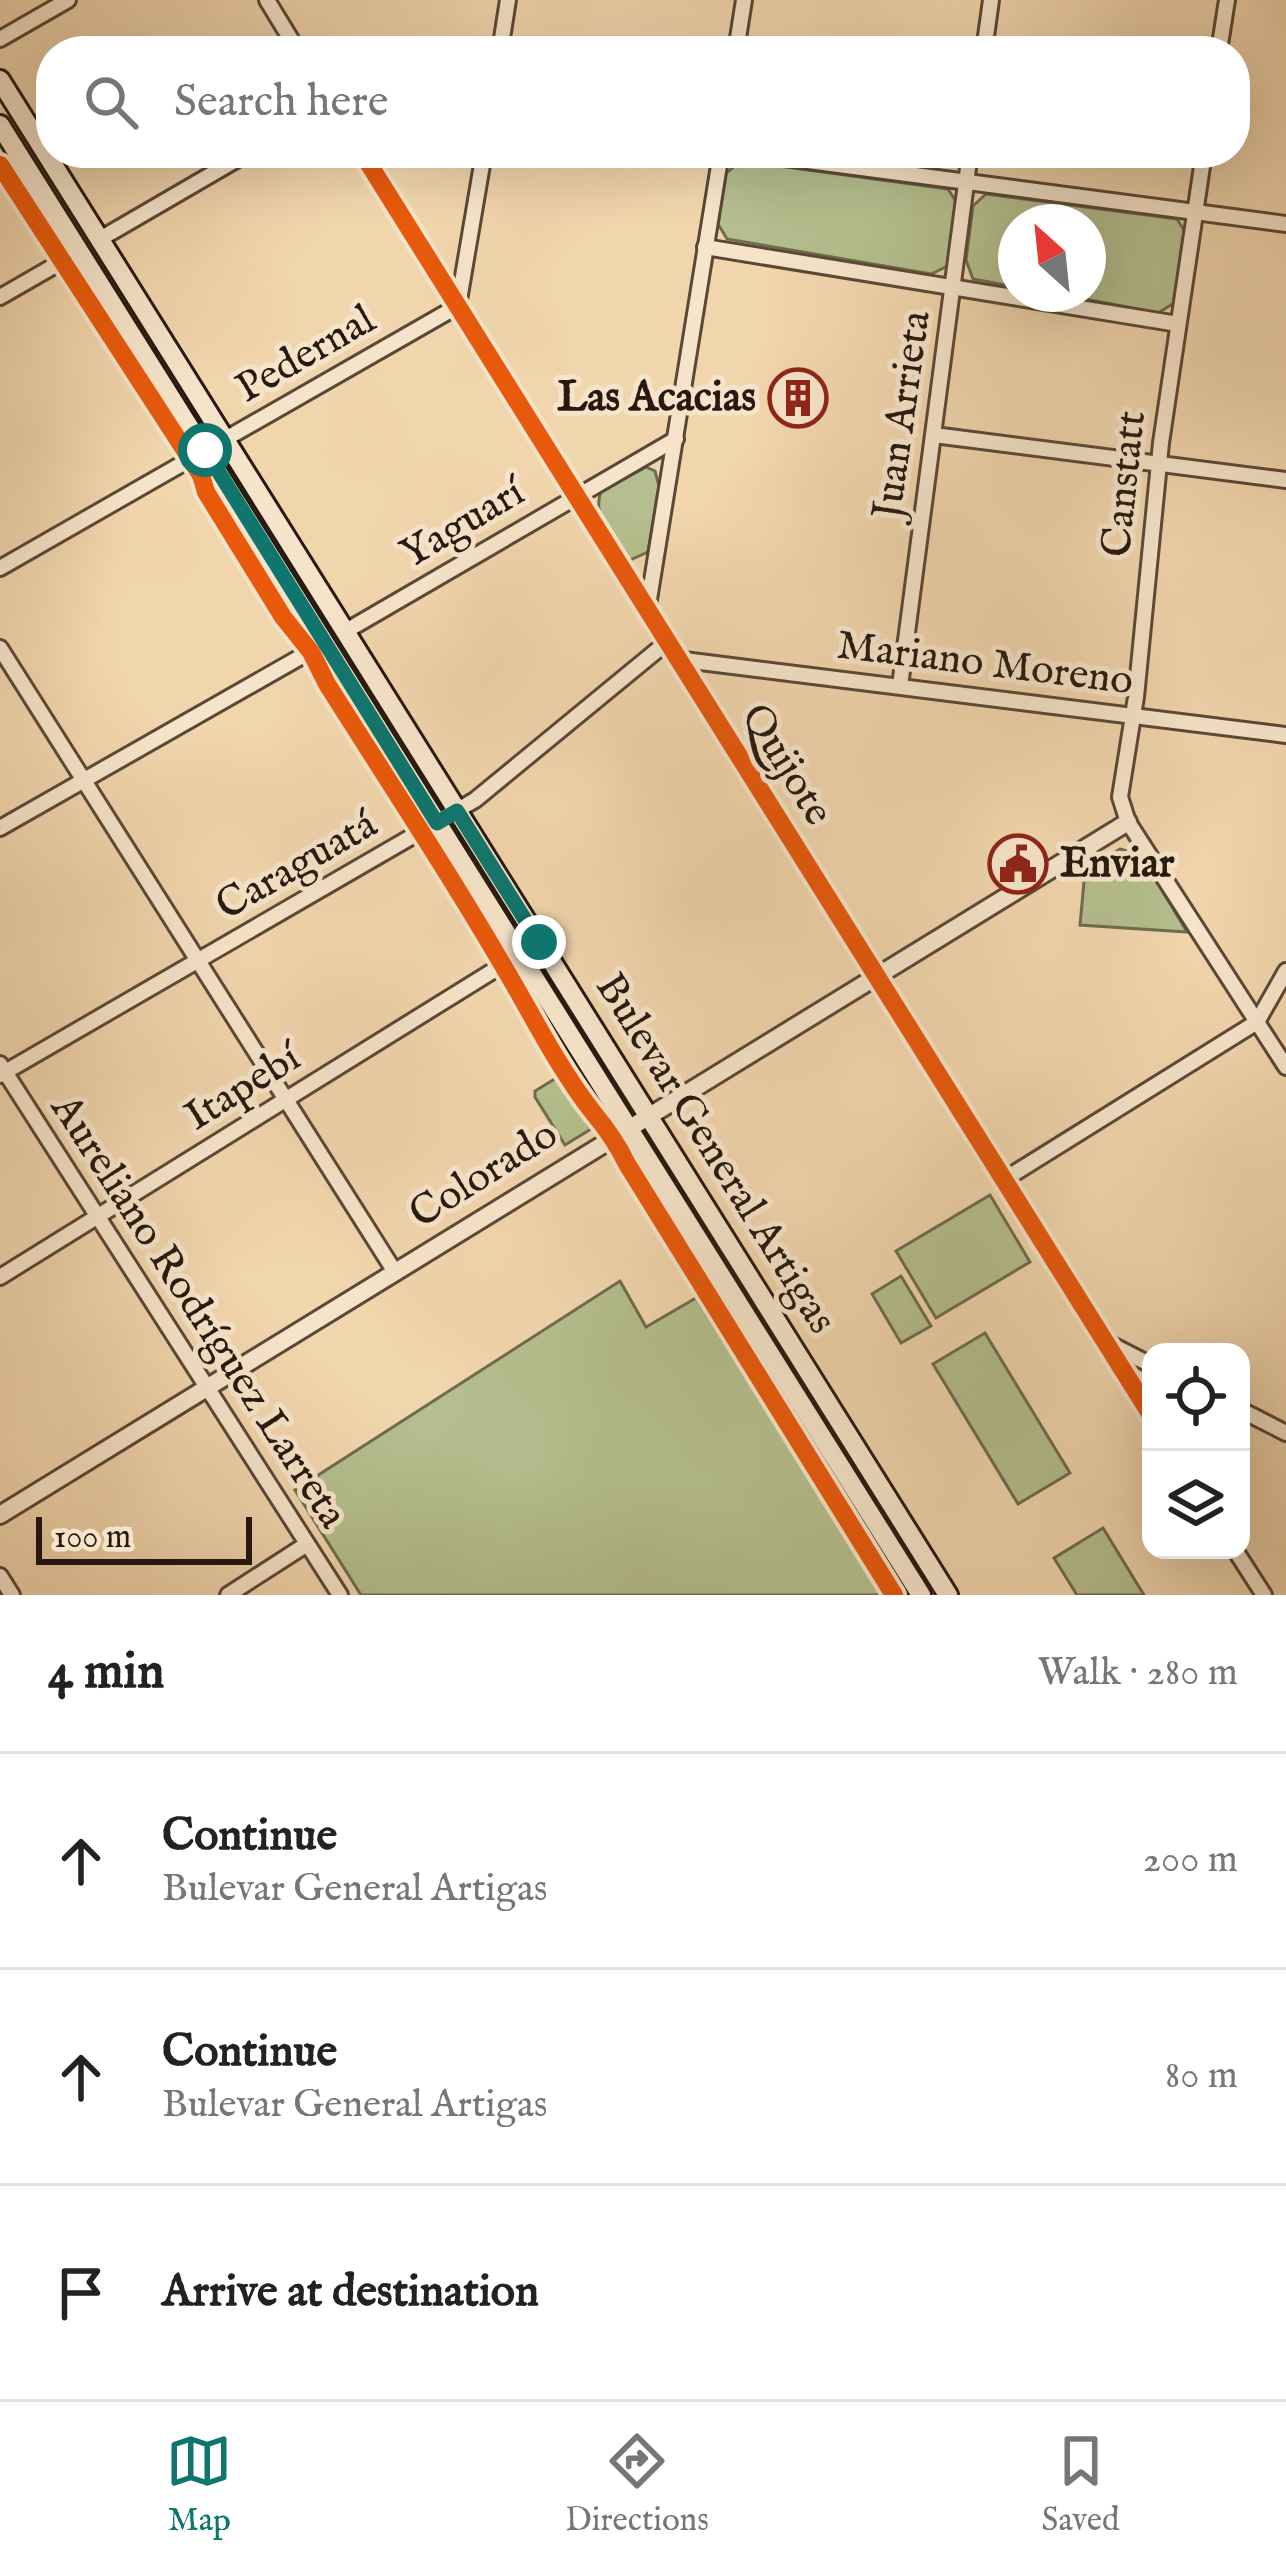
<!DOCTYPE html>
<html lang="en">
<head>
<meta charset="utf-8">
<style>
	:root { --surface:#fff; --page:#f6f6f6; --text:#222; --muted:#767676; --line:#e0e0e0; --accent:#0f766e }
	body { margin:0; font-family:"IM FELL English",serif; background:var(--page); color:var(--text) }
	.controls { position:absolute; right:36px; bottom:36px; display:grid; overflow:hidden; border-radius:24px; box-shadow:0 12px 48px #0002 }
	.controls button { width:108px; height:108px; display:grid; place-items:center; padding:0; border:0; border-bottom:3px solid var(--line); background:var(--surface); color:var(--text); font:60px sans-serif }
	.compass { position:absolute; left:998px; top:204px; width:108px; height:108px; border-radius:50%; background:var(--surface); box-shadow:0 12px 48px #0002; rotate:333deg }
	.scale { position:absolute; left:36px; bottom:30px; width:216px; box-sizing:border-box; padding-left:12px; border:6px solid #27190f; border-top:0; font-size:33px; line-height:42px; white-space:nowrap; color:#27190f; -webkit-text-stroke:9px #f6e4ca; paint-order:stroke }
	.stop { position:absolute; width:36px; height:36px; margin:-27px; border:9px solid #0f766e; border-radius:50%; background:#fff }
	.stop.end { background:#0f766e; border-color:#fff; box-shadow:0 3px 12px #0008 }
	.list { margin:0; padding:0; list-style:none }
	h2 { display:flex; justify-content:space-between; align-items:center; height:156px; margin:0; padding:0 48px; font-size:51px }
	h2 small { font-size:39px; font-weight:400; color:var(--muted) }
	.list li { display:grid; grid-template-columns:78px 1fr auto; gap:36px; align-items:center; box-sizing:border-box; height:216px; padding:0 48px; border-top:3px solid var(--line) }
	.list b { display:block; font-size:45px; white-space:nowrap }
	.list p { margin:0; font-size:39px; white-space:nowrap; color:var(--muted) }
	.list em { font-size:39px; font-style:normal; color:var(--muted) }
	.icon { flex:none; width:66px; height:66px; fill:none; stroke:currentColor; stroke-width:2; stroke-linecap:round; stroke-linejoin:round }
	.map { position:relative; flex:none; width:1286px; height:1595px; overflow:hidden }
	.search { position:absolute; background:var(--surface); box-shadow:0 12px 48px #0002; left:36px; right:36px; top:36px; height:132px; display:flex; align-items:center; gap:30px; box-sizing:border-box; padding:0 42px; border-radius:48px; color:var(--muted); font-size:45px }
	.sheet { height:804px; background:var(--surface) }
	nav { display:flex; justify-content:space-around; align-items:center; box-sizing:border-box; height:168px; border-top:3px solid var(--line); background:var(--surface); font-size:33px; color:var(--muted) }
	nav a { display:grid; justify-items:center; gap:6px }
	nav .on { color:var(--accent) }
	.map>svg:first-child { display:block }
	.green { fill:#b4be8e; stroke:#6e6c4e; stroke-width:3 }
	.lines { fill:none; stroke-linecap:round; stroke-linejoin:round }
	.minor-casing { stroke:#5a4836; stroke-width:20 }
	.tertiary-casing { stroke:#5a4836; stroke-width:22 }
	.secondary-casing { stroke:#27190f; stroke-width:24 }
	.minor { stroke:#f6e4ca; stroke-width:14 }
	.tertiary { stroke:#f6e4ca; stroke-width:16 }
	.secondary { stroke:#f6e4ca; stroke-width:18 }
	.cycleway-casing { stroke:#f6e4ca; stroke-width:26 }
	.cycleway { stroke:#e8590c; stroke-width:18 }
	.route { stroke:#0f766e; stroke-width:15 }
	.labels { text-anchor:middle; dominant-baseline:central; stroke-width:10; stroke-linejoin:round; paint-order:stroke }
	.street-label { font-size:42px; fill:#27190f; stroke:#f6e4ca }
	.poi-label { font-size:42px; font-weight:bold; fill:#27190f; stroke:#f6e4ca; text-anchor:end }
</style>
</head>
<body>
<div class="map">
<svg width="1286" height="1595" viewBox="0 0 1286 1595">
	<rect width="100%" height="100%" fill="#f1d5ad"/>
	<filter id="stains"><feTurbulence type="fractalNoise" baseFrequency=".00167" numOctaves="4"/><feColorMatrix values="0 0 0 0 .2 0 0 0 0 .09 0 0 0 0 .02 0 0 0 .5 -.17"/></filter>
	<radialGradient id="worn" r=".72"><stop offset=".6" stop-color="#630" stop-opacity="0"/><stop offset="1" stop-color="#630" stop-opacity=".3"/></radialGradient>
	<g class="green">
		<polygon points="741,161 948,189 957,203 948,266 931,274 727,239 718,224 726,173"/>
		<polygon points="986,194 1177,219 1184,230 1174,303 1158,313 1059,294 1088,294 1088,222 1016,222 1016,287 973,279 966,260 973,206"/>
		<path d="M646 467 655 471 659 486 648 552 630 560 624 556C611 536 592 516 601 491Z"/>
		<polygon points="1120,849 1141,855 1187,932 1080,925 1084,882 1077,875"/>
		<polygon points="558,1077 591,1129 565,1145 535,1097 535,1091"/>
		<polygon points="990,1195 1030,1262 936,1318 896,1251"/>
		<polygon points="901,1276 931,1326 901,1343 872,1294"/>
		<polygon points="620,1281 646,1327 696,1298 883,1595 361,1595 295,1490"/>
		<polygon points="985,1333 1070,1473 1018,1504 933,1364"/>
		<polygon points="1103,1528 1144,1595 1077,1595 1054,1558"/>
	</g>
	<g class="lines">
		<g class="minor-casing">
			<g id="minor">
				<polyline points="267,0 298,51"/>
				<polyline points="0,39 68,0"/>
				<polyline points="500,51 508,0"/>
				<polyline points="736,51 744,0"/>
				<polyline points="984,51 991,0"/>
				<polyline points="1219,51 1227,0"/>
				<polyline points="362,153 1151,1415"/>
				<polyline points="748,153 1286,224"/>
				<polyline points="1204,153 1161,443 1136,697 1120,797 1128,822 1286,1067"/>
				<polyline points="100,239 248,153"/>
				<polyline points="705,247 1178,324"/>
				<polyline points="0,297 80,251"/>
				<polyline points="458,306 484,153"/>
				<polyline points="934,435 1286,480"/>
				<polyline points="0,568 458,306"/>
				<polyline points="647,612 721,153"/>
				<polyline points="346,631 676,439"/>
				<polyline points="0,648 395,1272"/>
				<polyline points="676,659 1286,735"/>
				<polyline points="900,686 970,153"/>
				<polyline points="0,828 325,643"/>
				<polyline points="0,1064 340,1595"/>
				<polyline points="0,1075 475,800 666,643"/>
				<polyline points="1005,1179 1257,1022 1286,971"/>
				<polyline points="0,1277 520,954"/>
				<polyline points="1110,1344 1151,1365"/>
				<polyline points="1241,1410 1286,1433"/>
				<polyline points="1235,1550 1264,1595"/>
				<polyline points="0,1576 12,1595"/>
				<polyline points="228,1595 307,1544"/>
			</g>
		</g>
		<g class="tertiary-casing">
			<polyline id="tertiary" points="0,1515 1128,822"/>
		</g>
		<g class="secondary-casing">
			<g id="secondary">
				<polyline points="0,80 948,1595"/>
				<polyline points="0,125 921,1595"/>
			</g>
		</g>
		<use href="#minor" class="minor"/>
		<use href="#tertiary" class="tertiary"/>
		<use href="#secondary" class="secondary"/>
		<g class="cycleway-casing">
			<g id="cycleway">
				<polyline points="362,153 1151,1415"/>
				<path d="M0 165 201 475 206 492 283 617 311 652 327 684C394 790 463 894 524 1002 544 1038 567 1079 592 1111 607 1129 617 1143 627 1164L894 1595"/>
			</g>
		</g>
		<use href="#cycleway" class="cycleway"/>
	</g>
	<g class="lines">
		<polyline class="route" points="205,450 437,823 457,811 539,942"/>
	</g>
	<defs>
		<g id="building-ring" transform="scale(3)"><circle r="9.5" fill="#f6e4ca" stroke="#8f2418" stroke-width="1.5"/><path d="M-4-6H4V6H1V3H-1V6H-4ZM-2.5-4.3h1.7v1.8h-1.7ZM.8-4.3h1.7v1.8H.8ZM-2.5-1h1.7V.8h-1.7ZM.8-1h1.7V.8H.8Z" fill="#8f2418"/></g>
		<g id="civic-ring" transform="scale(3)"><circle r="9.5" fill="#f6e4ca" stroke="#8f2418" stroke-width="1.5"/><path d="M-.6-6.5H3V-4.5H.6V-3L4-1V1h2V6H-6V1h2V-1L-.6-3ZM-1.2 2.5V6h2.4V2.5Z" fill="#8f2418"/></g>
	</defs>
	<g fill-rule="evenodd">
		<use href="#building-ring" x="798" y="398"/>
		<use href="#civic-ring" x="1018" y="864"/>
	</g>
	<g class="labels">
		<g class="street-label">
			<text transform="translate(306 355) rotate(-30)">Pedernal</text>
			<text transform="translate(903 415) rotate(-82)">Juan Arrieta</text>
			<text transform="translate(1125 484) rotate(-84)">Canstatt</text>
			<text transform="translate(463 524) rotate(-31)">Yaguarí</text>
			<text transform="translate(985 664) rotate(7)">Mariano Moreno</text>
			<text transform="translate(786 765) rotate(58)">Quijote</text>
			<text transform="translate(297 866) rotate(-30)">Caraguatá</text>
			<text transform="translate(243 1088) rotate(-32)">Itapebí</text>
			<text transform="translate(715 1154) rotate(58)">Bulevar General Artigas</text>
			<text transform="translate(484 1175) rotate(-32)">Colorado</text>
			<text transform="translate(198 1312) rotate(57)">Aureliano Rodríguez Larreta</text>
		</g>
		<g class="poi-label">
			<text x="756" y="398">Las Acacias</text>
			<text x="1060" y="864" text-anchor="start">Enviar</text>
		</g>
	</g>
	<rect width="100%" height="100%" filter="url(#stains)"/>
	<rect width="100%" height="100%" fill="url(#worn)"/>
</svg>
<div class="controls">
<button><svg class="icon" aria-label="locate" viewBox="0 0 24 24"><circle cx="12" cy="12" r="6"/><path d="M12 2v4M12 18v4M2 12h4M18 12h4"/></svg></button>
<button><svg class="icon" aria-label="layers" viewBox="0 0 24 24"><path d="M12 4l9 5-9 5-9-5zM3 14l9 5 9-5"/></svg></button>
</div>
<svg class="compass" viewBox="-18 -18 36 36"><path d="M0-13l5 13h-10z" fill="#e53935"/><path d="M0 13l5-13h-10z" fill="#767676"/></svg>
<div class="scale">100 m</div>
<div class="stop" style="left:205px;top:450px"></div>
<div class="stop end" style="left:539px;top:942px"></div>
<div class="search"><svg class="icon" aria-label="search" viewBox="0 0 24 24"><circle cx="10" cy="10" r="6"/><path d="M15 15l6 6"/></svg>Search here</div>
</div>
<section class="sheet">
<h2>4 min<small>Walk · 280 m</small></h2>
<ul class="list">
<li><svg class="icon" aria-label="ahead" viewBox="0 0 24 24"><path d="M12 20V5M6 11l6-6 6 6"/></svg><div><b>Continue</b><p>Bulevar General Artigas</p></div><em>200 m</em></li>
<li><svg class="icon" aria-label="ahead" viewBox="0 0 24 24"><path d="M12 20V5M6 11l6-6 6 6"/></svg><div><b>Continue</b><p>Bulevar General Artigas</p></div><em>80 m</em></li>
<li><svg class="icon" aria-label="arrive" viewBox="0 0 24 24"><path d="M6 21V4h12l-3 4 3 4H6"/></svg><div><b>Arrive at destination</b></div></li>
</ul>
</section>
<nav>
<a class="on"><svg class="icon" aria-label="map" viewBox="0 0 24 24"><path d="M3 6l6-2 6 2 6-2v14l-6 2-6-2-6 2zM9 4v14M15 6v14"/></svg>Map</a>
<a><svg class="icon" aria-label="directions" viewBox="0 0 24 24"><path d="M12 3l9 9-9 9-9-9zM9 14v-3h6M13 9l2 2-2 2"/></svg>Directions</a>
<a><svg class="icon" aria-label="saved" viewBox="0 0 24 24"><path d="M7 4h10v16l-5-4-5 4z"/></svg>Saved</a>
</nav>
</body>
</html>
